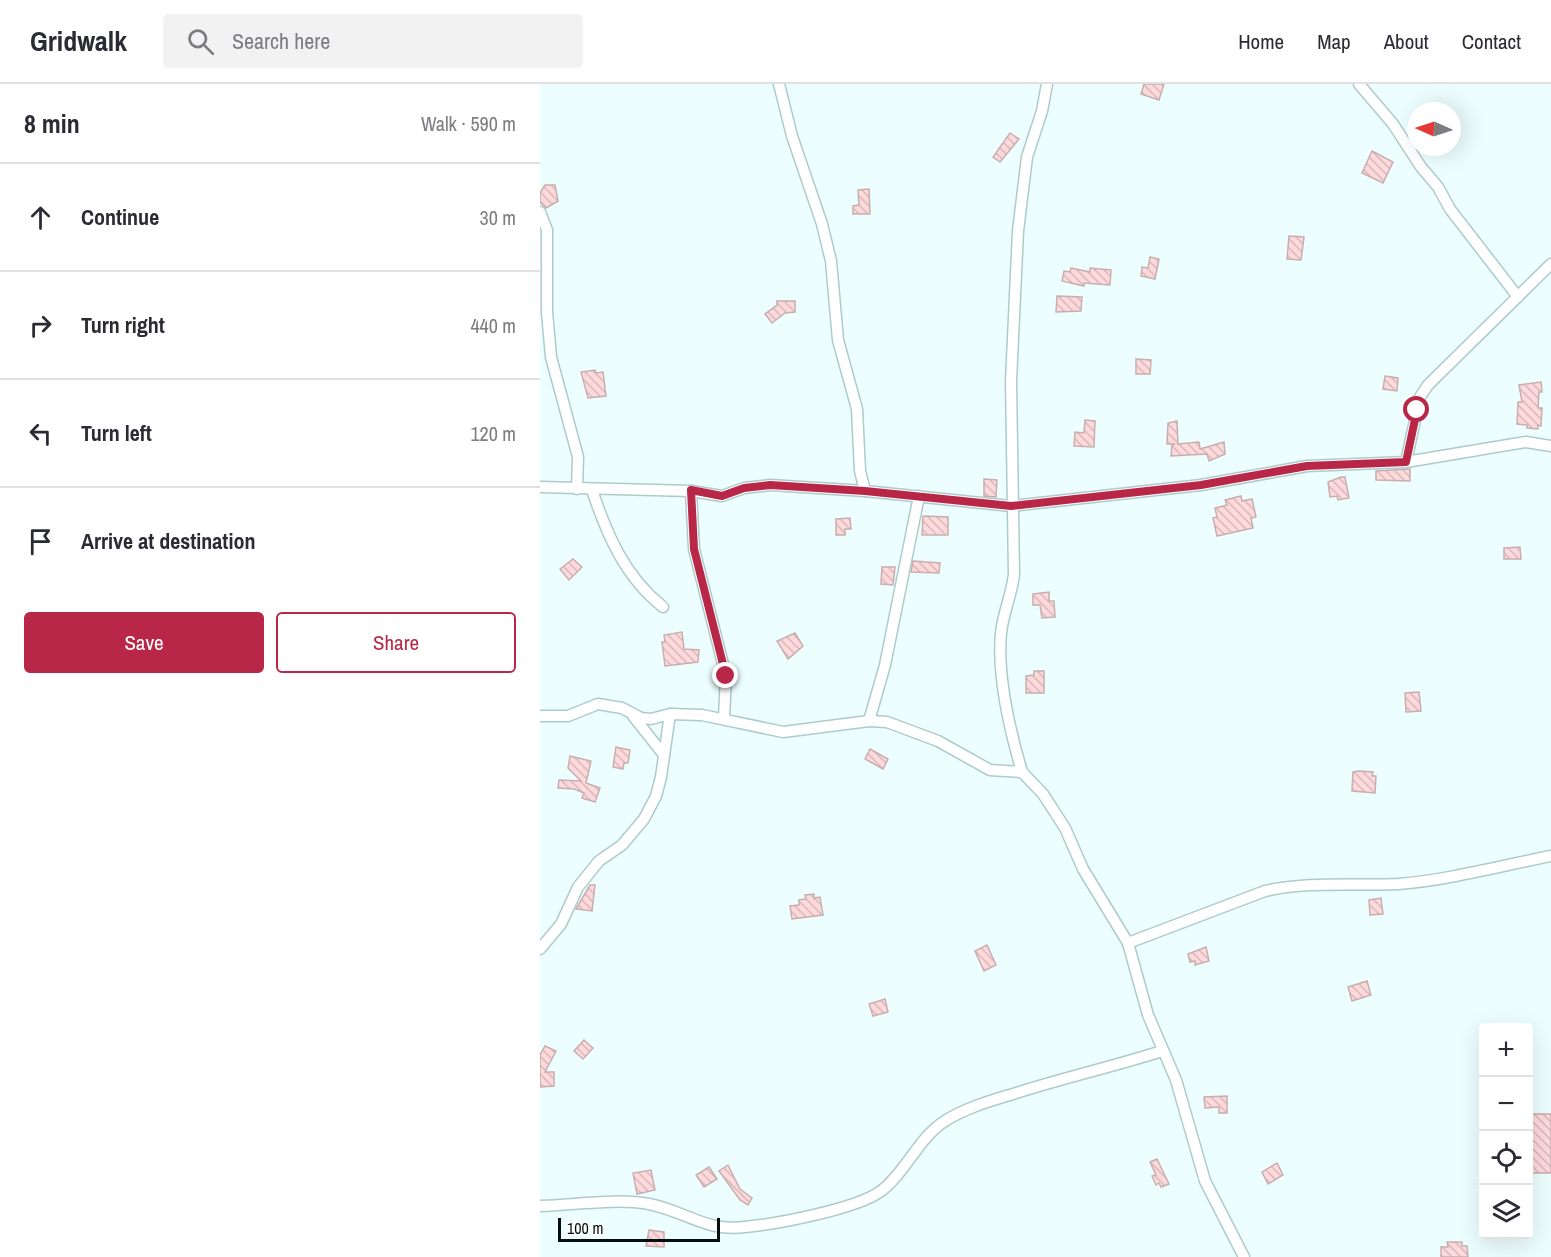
<!DOCTYPE html>
<html lang="en">
<head>
<meta charset="utf-8">
<style>
	:root { --surface:#fff; --page:#f2f2f3; --text:#2b2b33; --muted:#7c7c81; --line:#e1e1e2; --accent:#b92748 }
	body { margin:0; font-family:"Archivo Narrow",sans-serif; background:var(--page); color:var(--text) }
	.controls { position:absolute; right:18px; bottom:18px; display:grid; overflow:hidden; border-radius:6px; box-shadow:0 6px 24px #0002 }
	.controls button { width:54px; height:54px; display:grid; place-items:center; padding:0; border:0; border-bottom:2px solid var(--line); background:var(--surface); color:var(--text); font:30px sans-serif }
	.compass { position:absolute; left:867px; top:18px; width:54px; height:54px; border-radius:50%; background:var(--surface); box-shadow:0 6px 24px #0002; rotate:273deg }
	.scale { position:absolute; left:18px; bottom:15px; width:162px; box-sizing:border-box; padding-left:6px; border:3px solid #050e0e; border-top:0; font-size:16px; line-height:21px; white-space:nowrap; color:#050e0e; -webkit-text-stroke:4px #fff; paint-order:stroke }
	.stop { position:absolute; width:18px; height:18px; margin:-14px; border:4px solid #b92748; border-radius:50%; background:#fff }
	.stop.end { background:#b92748; border-color:#fff; box-shadow:0 2px 6px #0008 }
	.list { margin:0; padding:0; list-style:none }
	h2 { display:flex; justify-content:space-between; align-items:center; height:78px; margin:0; padding:0 24px; font-size:26px }
	h2 small { font-size:20px; font-weight:400; color:var(--muted) }
	.list li { display:grid; grid-template-columns:39px 1fr auto; gap:18px; align-items:center; box-sizing:border-box; height:108px; padding:0 24px; border-top:2px solid var(--line) }
	.list b { display:block; font-size:22px; white-space:nowrap }
	.list em { font-size:20px; font-style:normal; color:var(--muted) }
	.actions { display:flex; gap:12px; padding:18px 24px }
	.actions a { flex:1; padding:14px 0; border:2px solid var(--accent); border-radius:6px; text-align:center; font-size:21px; color:var(--accent) }
	.actions .main { background:var(--accent); color:#fff }
	.icon { flex:none; width:33px; height:33px; fill:none; stroke:currentColor; stroke-width:2; stroke-linecap:round; stroke-linejoin:round }
	.map { position:relative; flex:none; width:1011px; height:1173px; overflow:hidden }
	header { display:flex; align-items:center; gap:36px; box-sizing:border-box; height:84px; padding:0 30px; background:var(--surface); border-bottom:2px solid var(--line) }
	header strong { font-size:28px }
	nav { display:flex; gap:33px; margin-inline-start:auto; font-size:21px }
	.search { width:420px; height:54px; background:var(--page); display:flex; align-items:center; gap:15px; box-sizing:border-box; padding:0 21px; border-radius:6px; color:var(--muted); font-size:22px }
	main { display:flex }
	aside { flex:1; background:var(--surface) }
	.map>svg:first-child { display:block }
	.building { fill:url(#building-back-hatch); stroke:#c8aeaf; stroke-width:1.5 }
	.lines { fill:none; stroke-linecap:round; stroke-linejoin:round }
	.minor-casing { stroke:#aecbcb; stroke-width:13 }
	.minor { stroke:#fff; stroke-width:10 }
	.route { stroke:#b92748; stroke-width:8 }
</style>
</head>
<body>
<header>
<strong>Gridwalk</strong>
<div class="search"><svg class="icon" aria-label="search" viewBox="0 0 24 24"><circle cx="10" cy="10" r="6"/><path d="M15 15l6 6"/></svg>Search here</div>
<nav><a>Home</a><a>Map</a><a>About</a><a>Contact</a></nav>
</header>
<main>
<aside>
<h2>8 min<small>Walk · 590 m</small></h2>
<ul class="list">
<li><svg class="icon" aria-label="ahead" viewBox="0 0 24 24"><path d="M12 20V5M6 11l6-6 6 6"/></svg><div><b>Continue</b></div><em>30 m</em></li>
<li><svg class="icon" aria-label="right" viewBox="0 0 24 24"><path d="M7 20v-9h11M14 6l5 5-5 5"/></svg><div><b>Turn right</b></div><em>440 m</em></li>
<li><svg class="icon" aria-label="left" viewBox="0 0 24 24"><path d="M17 20v-9H6M10 6l-5 5 5 5"/></svg><div><b>Turn left</b></div><em>120 m</em></li>
<li><svg class="icon" aria-label="arrive" viewBox="0 0 24 24"><path d="M6 21V4h12l-3 4 3 4H6"/></svg><div><b>Arrive at destination</b></div></li>
</ul>
<div class="actions"><a class="main">Save</a><a>Share</a></div>
</aside>
<div class="map">
<svg width="1011" height="1173" viewBox="0 0 1011 1173">
	<defs>
		<pattern id="building-back-hatch" width="6" height="6" patternUnits="userSpaceOnUse" patternTransform="scale(1.5)"><rect width="6" height="6" fill="#fed9db"/><path d="M-1 5l2 2M0 0l6 6M5-1l2 2" fill="none" stroke="#d8b9bb"/></pattern>
	</defs>
	<rect width="100%" height="100%" fill="#edfefe"/>
	<g class="building">
		<polygon points="604,0 624,0 619,16 601,10"/>
		<polygon points="470,49 479,55 460,78 453,73"/>
		<polygon points="832,67 853,78 843,99 822,89"/>
		<polygon points="5,101 15,101 18,117 6,124 0,118 0,109"/>
		<polygon points="329,105 330,130 313,130 313,122 319,121 318,106"/>
		<polygon points="749,152 764,153 761,176 747,175"/>
		<polygon points="610,173 619,175 615,195 601,192 602,183 608,184"/>
		<polygon points="531,184 550,188 550,184 571,186 570,201 544,199 544,202 522,197 524,187 530,188"/>
		<polygon points="517,212 542,213 541,227 516,228"/>
		<polygon points="237,217 255,217 255,228 245,229 232,239 225,230 237,221"/>
		<polygon points="596,275 611,276 610,290 596,290"/>
		<polygon points="55,286 56,289 63,288 66,312 48,314 41,288"/>
		<polygon points="845,292 858,294 857,307 843,305"/>
		<polygon points="1001,298 1002,308 999,308 998,324 1002,324 1001,342 998,341 998,345 987,344 987,341 977,340 978,318 982,318 979,301"/>
		<polygon points="545,336 555,337 554,363 534,362 535,348 544,349"/>
		<polygon points="637,337 638,360 659,358 660,365 684,358 685,370 669,377 667,370 631,372 632,361 635,360 627,360 628,339"/>
		<polygon points="870,385 870,397 836,396 836,387"/>
		<polygon points="801,393 805,393 809,414 798,416 797,412 790,413 788,398"/>
		<polygon points="444,395 457,396 456,413 444,412"/>
		<polygon points="701,412 702,417 712,415 716,433 711,434 713,444 677,452 673,434 677,433 675,424 687,421 685,416"/>
		<polygon points="383,432 408,433 408,451 382,451"/>
		<polygon points="310,434 311,445 305,445 305,451 296,451 296,435"/>
		<polygon points="980,463 981,475 964,475 964,464"/>
		<polygon points="33,475 42,483 29,496 20,485"/>
		<polygon points="373,477 400,479 399,489 371,488"/>
		<polygon points="342,483 355,483 353,501 341,500"/>
		<polygon points="509,508 509,517 514,517 515,533 502,534 500,521 493,521 493,510"/>
		<polygon points="142,548 144,565 159,566 158,578 125,582 122,558 125,558 124,551"/>
		<polygon points="255,549 263,562 248,575 237,557"/>
		<polygon points="494,587 504,587 504,609 486,609 486,592 494,591"/>
		<polygon points="879,608 881,627 866,628 865,609"/>
		<polygon points="76,663 90,666 88,679 84,679 83,685 73,683"/>
		<polygon points="330,665 348,675 343,685 325,675"/>
		<polygon points="30,672 51,677 46,699 60,704 55,718 42,714 44,709 34,705 18,704 19,696 41,697 28,684"/>
		<polygon points="819,687 833,688 832,692 836,692 835,709 812,707 813,688"/>
		<polygon points="50,801 55,801 52,827 36,825"/>
		<polygon points="274,810 274,814 280,813 283,831 252,835 250,822 259,821 259,816 266,815 265,811"/>
		<polygon points="841,814 843,830 830,831 829,816"/>
		<polygon points="447,861 456,881 444,887 435,867"/>
		<polygon points="666,863 669,877 655,881 655,877 650,878 648,870"/>
		<polygon points="827,897 831,911 812,917 808,903"/>
		<polygon points="345,915 348,928 333,932 329,920"/>
		<polygon points="44,956 53,964 43,975 34,967"/>
		<polygon points="5,962 16,967 5,988 14,988 14,1002 0,1003 0,971"/>
		<polygon points="687,1012 687,1029 679,1029 679,1023 665,1024 664,1013"/>
		<rect x="990" y="1030" width="21" height="59"/>
		<polygon points="617,1075 629,1100 621,1103 619,1099 616,1101 612,1092 616,1091 610,1078"/>
		<polygon points="737,1079 743,1091 728,1100 722,1088"/>
		<polygon points="188,1081 200,1105 212,1114 208,1121 200,1116 179,1087"/>
		<polygon points="169,1083 177,1095 164,1103 156,1091"/>
		<polygon points="111,1086 115,1106 97,1110 93,1089"/>
		<polygon points="109,1146 124,1148 124,1163 106,1162"/>
		<polygon points="907,1158 922,1158 922,1162 927,1162 928,1173 901,1173 901,1163 908,1163"/>
	</g>
	<g class="lines">
		<g class="minor-casing">
			<g id="minor">
				<polyline points="239,0 252,52 282,140 291,177 298,256 317,325 320,387 325,407"/>
				<polyline points="819,0 853,40 881,83 898,103 910,125 978,213"/>
				<polyline points="0,128 7,146 7,228 11,273 38,373 37,405"/>
				<polyline points="866,378 880,313 888,301 1011,180"/>
				<polyline points="0,403 151,407 182,412 204,404 230,401 325,407 471,422 661,401 767,382 866,378 986,358 1011,362"/>
				<path d="M52 406C67 451 85 493 123 523"/>
				<polyline points="151,407 154,465 186,592 184,634"/>
				<polyline points="0,632 28,632 58,620 82,624 101,634 111,635 130,630 162,631 243,648 329,637 347,638 398,657 450,686 482,688 503,710 525,744 543,785 588,859 608,931 636,996 665,1097 704,1173"/>
				<polyline points="93,632 124,671"/>
				<polyline points="329,637 345,581 379,412"/>
				<path d="M482 688C470 647 457 591 461 549 463 529 472 510 474 490L471 297 478 147 487 73 502 27 507 0"/>
				<path d="M588 859 725 807C769 797 813 802 858 800 909 796 960 782 1011 772"/>
				<polyline points="0,865 21,840 38,803 59,777 82,761 104,735 116,712 121,693 130,630"/>
				<path d="M0 1122C36 1121 74 1114 109 1120 145 1127 166 1148 205 1143 236 1140 317 1125 341 1107 366 1088 379 1053 405 1037 425 1024 450 1017 473 1010 522 994 572 983 622 967"/>
			</g>
		</g>
		<use href="#minor" class="minor"/>
	</g>
	<g class="lines">
		<polyline class="route" points="186,592 154,465 151,406 182,412 204,404 230,401 325,407 471,422 661,401 767,382 866,378 877,326"/>
	</g>
</svg>
<div class="controls">
<button>+</button>
<button>−</button>
<button><svg class="icon" aria-label="locate" viewBox="0 0 24 24"><circle cx="12" cy="12" r="6"/><path d="M12 2v4M12 18v4M2 12h4M18 12h4"/></svg></button>
<button><svg class="icon" aria-label="layers" viewBox="0 0 24 24"><path d="M12 4l9 5-9 5-9-5zM3 14l9 5 9-5"/></svg></button>
</div>
<svg class="compass" viewBox="-18 -18 36 36"><path d="M0-13l5 13h-10z" fill="#e53935"/><path d="M0 13l5-13h-10z" fill="#7c7c81"/></svg>
<div class="scale">100 m</div>
<div class="stop" style="left:877px;top:326px"></div>
<div class="stop end" style="left:186px;top:592px"></div>
</div>
</main>
</body>
</html>
